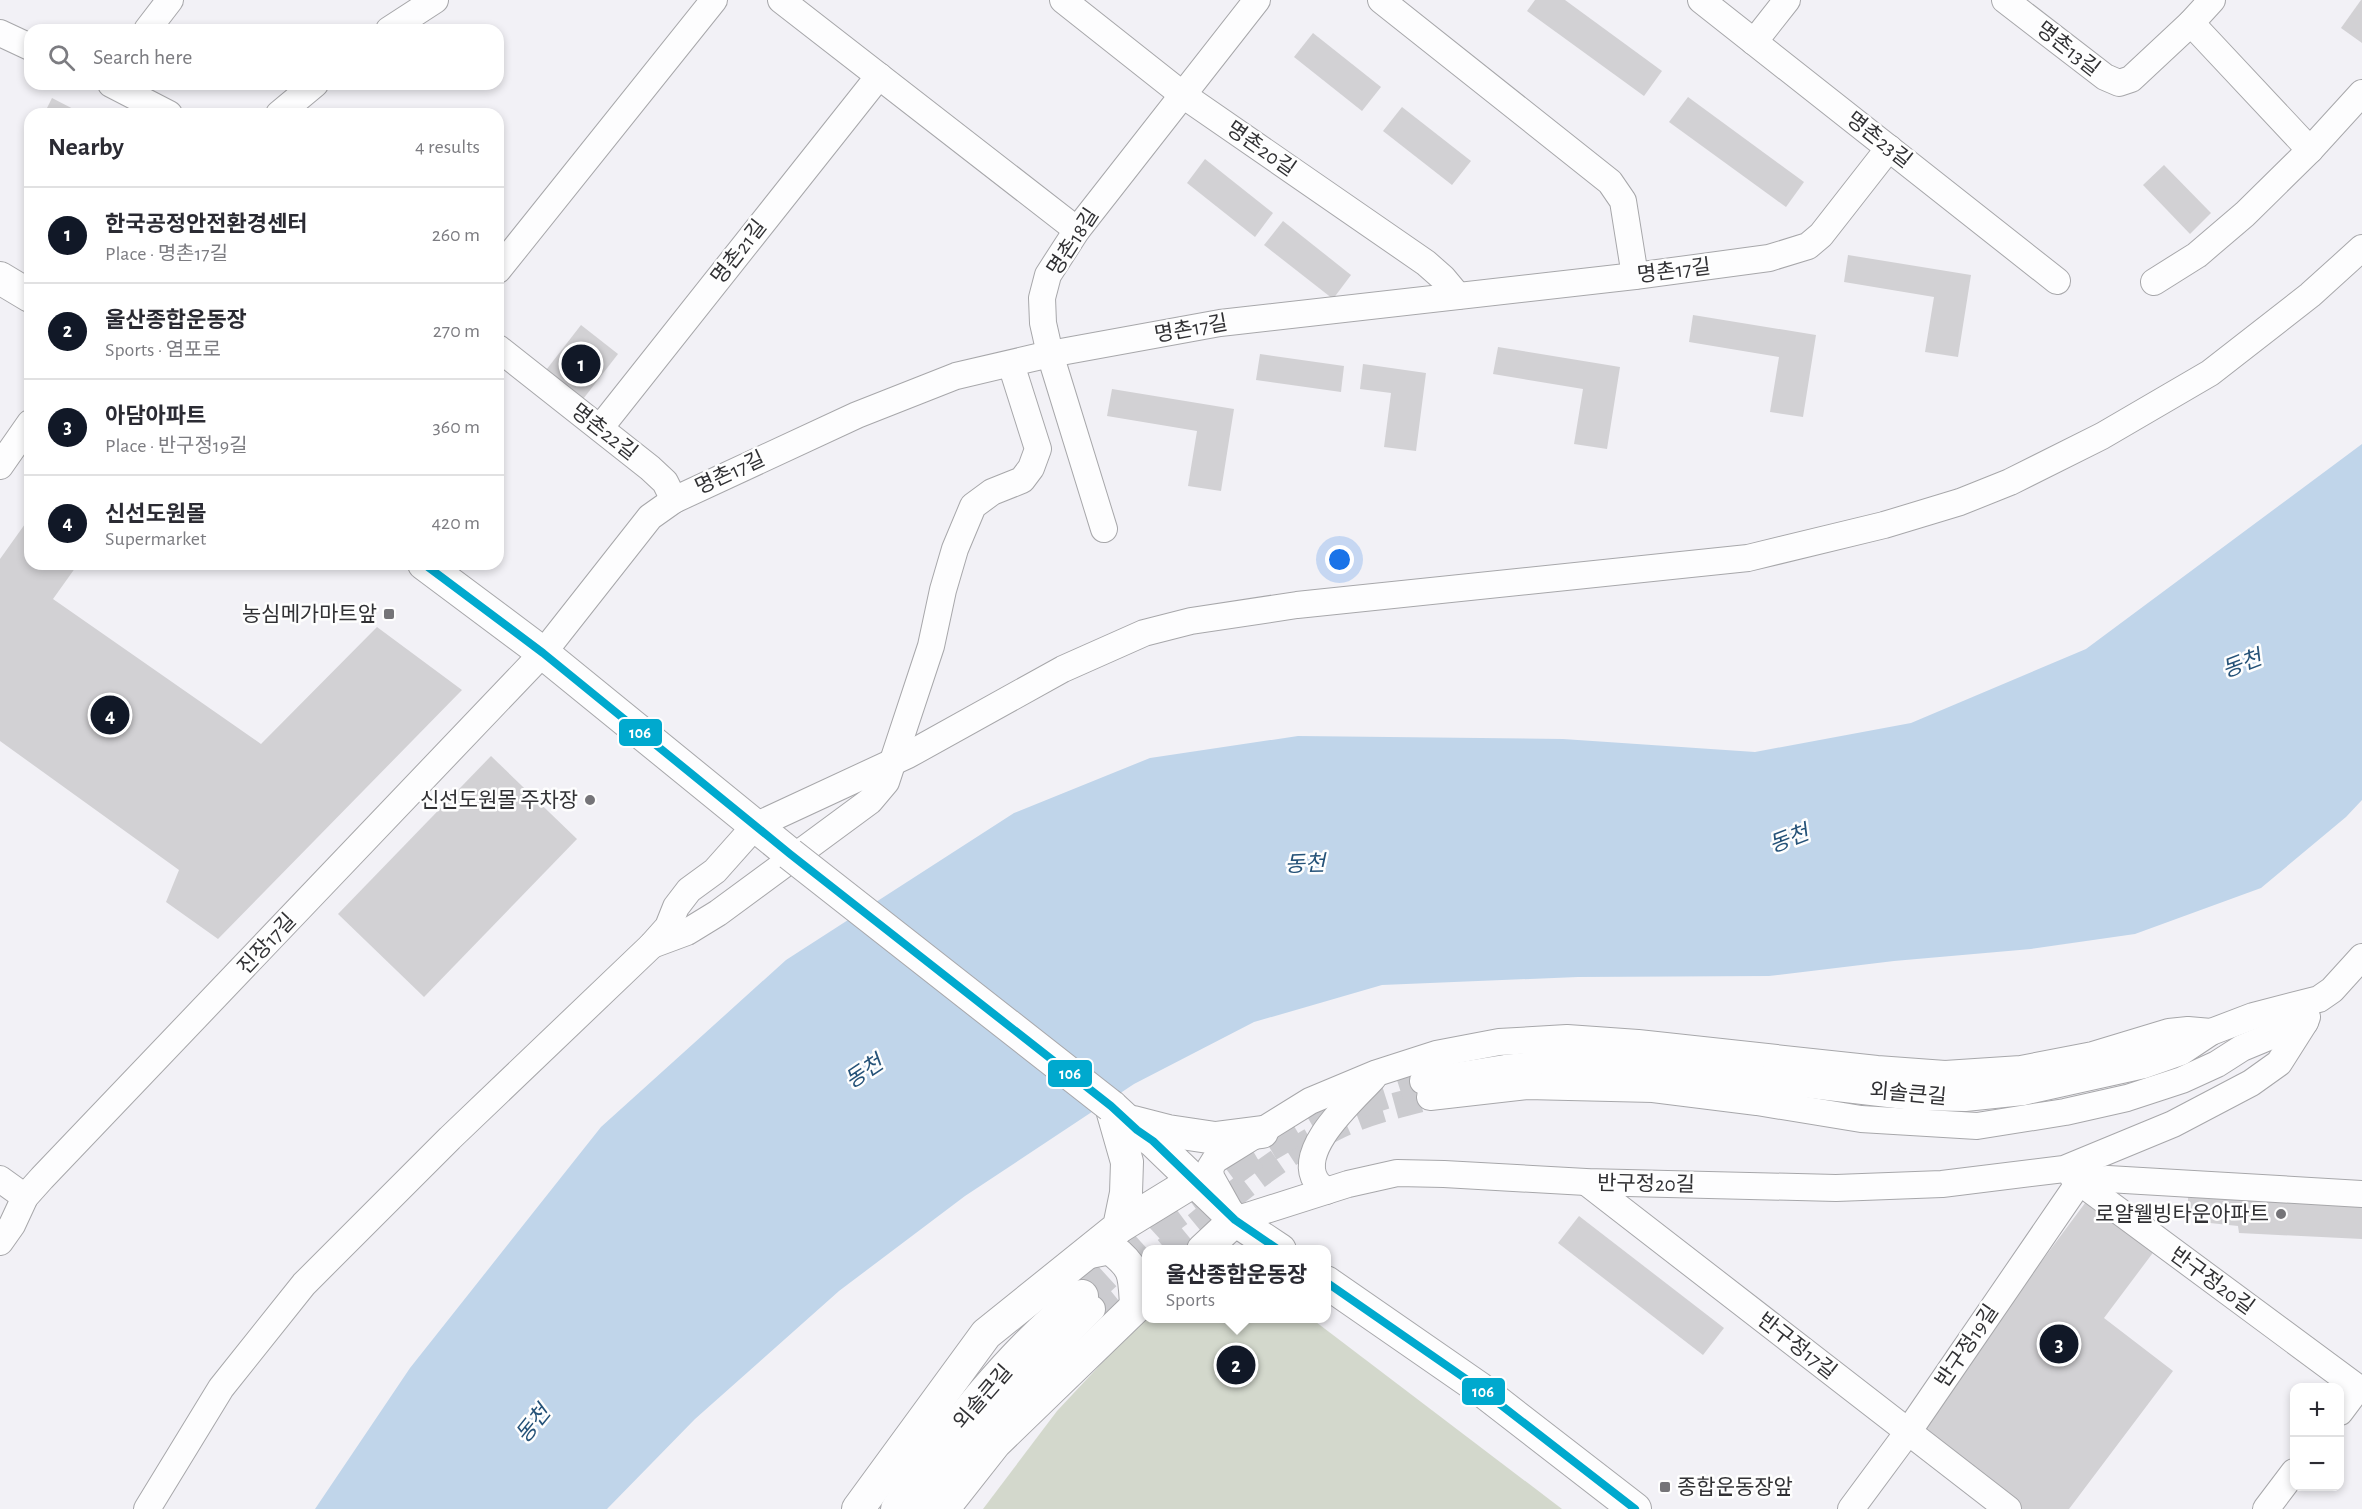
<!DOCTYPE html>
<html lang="en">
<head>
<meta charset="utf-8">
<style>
	:root { --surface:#fff; --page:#f7f7f7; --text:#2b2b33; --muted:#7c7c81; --line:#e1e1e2; --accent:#111827 }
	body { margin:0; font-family:"Alegreya Sans","Noto Sans KR",sans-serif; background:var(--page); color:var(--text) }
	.controls { position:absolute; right:18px; bottom:18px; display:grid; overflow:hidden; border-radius:12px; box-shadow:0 3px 9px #0003 }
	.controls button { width:54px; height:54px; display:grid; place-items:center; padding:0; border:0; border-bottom:2px solid var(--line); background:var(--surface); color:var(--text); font:30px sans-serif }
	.you { position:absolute; left:1340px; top:560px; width:21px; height:21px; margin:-15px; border:4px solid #fff; border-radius:50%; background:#1a73e8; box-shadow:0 0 0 9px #1a73e833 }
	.badge { display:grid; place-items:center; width:39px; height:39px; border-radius:50%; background:var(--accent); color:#fff; font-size:20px; font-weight:700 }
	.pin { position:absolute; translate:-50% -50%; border:3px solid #fff; box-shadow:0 2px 6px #0006 }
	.popup { position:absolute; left:1142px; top:1245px; width:189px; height:78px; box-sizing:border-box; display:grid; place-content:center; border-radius:12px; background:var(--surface); filter:drop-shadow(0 2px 4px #0005); font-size:20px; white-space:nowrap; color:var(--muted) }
	.popup b { font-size:22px; color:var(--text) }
	.popup::after { content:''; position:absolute; left:50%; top:100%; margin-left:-12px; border:12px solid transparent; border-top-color:var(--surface) }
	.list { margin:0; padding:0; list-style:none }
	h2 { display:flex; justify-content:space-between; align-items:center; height:78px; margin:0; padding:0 24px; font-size:26px }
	h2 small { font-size:20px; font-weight:400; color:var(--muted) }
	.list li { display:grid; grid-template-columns:39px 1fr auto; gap:18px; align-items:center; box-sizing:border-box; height:96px; padding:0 24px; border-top:2px solid var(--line) }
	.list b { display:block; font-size:22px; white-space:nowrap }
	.list p { margin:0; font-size:20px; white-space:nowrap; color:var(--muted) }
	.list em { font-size:20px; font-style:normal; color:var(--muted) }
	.icon { flex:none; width:33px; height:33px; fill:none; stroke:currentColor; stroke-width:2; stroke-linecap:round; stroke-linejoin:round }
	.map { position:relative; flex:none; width:2362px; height:1509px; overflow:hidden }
	.search { position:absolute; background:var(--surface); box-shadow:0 3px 9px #0003; left:24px; top:24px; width:480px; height:66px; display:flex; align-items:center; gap:15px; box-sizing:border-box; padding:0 21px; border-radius:18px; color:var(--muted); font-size:22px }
	.panel { position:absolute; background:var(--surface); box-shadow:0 3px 9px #0003; left:24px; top:108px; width:480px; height:462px; border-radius:18px }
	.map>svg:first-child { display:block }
	.green { fill:#d3d8cc }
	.water { fill:#c0d5ea }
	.building { fill:#d2d1d4 }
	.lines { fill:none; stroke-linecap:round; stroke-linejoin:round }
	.minor-tunnel { stroke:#cbcbcf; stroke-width:26; stroke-dasharray:26 13; stroke-linecap:butt }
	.major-tunnel { stroke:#cbcbcf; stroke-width:32; stroke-dasharray:32 16; stroke-linecap:butt }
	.minor-casing { stroke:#a7a7aa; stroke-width:28 }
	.major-casing { stroke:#a7a7aa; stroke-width:34 }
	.minor { stroke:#fdfdfe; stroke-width:26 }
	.major { stroke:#fdfdfe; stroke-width:32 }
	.major-bridge-casing { stroke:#a7a7aa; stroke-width:34; stroke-linecap:butt }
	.major-bridge { stroke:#fdfdfe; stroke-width:32 }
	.bus-1-casing { stroke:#fefefe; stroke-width:12 }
	.bus-1 { stroke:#00a9ce; stroke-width:8 }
	.poi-dot { fill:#757478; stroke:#fefefe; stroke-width:2 }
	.labels { text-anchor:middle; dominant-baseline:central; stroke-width:5; stroke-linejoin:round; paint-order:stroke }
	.street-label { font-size:21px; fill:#313134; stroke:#fefefe }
	.poi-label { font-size:21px; fill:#313134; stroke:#fefefe; text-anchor:end }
	.water-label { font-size:22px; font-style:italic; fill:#255278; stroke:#fefefe }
	.line-badge { stroke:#fefefe; stroke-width:2 }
	.badge-label { font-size:16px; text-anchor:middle; font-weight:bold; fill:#fff }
</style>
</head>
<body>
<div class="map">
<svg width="2362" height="1509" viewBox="0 0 2362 1509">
	<rect width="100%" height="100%" fill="#f2f1f6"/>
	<polygon class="green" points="1144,1318 1312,1319 1562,1509 983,1509 1057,1411"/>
	<polygon class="water" points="2362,444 2362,800 2346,817 2261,888 2135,934 2031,949 1894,961 1769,976 1578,977 1382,985 1254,1022 1134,1084 965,1196 839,1291 695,1419 607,1509 315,1509 410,1368 601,1127 786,960 1014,813 1150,758 1298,736 1563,739 1755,752 1911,723 2086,649"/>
	<g class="building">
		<polygon points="1535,0 1565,0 1662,71 1644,96 1527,11"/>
		<polygon points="2361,0 2362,0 2362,43 2341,28"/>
		<polygon points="1313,33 1381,87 1362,111 1294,57"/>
		<polygon points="1688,97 1804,182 1786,207 1669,122"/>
		<polygon points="52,98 83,114 44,114"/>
		<polygon points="1402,107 1471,161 1452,185 1383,131"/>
		<polygon points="1205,159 1273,213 1255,237 1187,183"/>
		<polygon points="2164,165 2211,213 2190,234 2143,185"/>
		<polygon points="1283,221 1351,275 1333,299 1264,245"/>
		<polygon points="1848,255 1971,275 1958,357 1925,352 1934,297 1844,282"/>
		<polygon points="1693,315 1816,335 1803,417 1770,412 1779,357 1689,342"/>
		<polygon points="581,325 618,354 580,403 543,374"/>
		<polygon points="1498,347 1620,367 1607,449 1574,444 1583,389 1493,374"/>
		<polygon points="1260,354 1344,366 1341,392 1256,380"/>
		<polygon points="1363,364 1426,373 1416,451 1384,447 1391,393 1360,389"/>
		<polygon points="1112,389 1234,409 1221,491 1188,486 1197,431 1107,416"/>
		<polygon points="30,517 30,564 78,564 53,599 261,744 377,627 462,690 218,939 166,902 179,870 0,741 0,559"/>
		<polygon points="491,756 577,839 424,997 338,914"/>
		<polygon points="2188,1193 2362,1204 2362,1239 2239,1233 2238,1226 2210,1223 2210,1217 2199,1216 2199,1212 2188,1211"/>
		<polygon points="2091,1195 2158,1246 2104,1318 2173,1371 2069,1509 2015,1509 1914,1433"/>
		<polygon points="1579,1216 1724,1328 1703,1355 1558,1243"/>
	</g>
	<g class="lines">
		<g class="minor-tunnel">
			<path d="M1166 1250C1220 1206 1272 1159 1334 1128 1364 1113 1397 1105 1430 1097"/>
			<polyline points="1092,1309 1145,1266"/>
		</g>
		<polyline class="major-tunnel" points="1082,1296 1162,1223 1254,1154 1326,1112 1423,1081"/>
		<g class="minor-casing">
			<g id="minor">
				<polyline points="781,0 1077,230"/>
				<polyline points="1063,0 1183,95 1426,263 1443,278 1458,296"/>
				<polyline points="1381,0 1610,182 1623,201 1635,276"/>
				<polyline points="1701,0 2057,281"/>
				<polyline points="2005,0 2105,77 2119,83 2131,79 2191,23 2212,0"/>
				<polyline points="2191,23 2310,150"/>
				<polyline points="147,30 170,0"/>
				<polyline points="389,30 435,0"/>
				<polyline points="0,33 30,47"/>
				<polyline points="1754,42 1787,0"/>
				<polyline points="111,84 169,114"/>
				<polyline points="279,114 315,84"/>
				<polyline points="498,270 714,0"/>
				<polyline points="2154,282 2197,255 2245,214 2310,150 2362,93"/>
				<polyline points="498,348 650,468 665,482 674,500"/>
				<polyline points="600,428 879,76"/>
				<polyline points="0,466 30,423"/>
				<polyline points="1104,529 1050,354 1043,323 1042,298 1048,275 1077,230 1257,0"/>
				<polyline points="652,945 687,932 718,913 870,801 886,782 931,646 943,590 955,549 973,506 992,492 1022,480 1031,468 1038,449 1011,364"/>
				<polyline points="2211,1032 2188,1030 2169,1032 2093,1055 2021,1069 1945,1074 1877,1069 1638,1043 1567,1038 1499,1042 1436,1054 1377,1073 1310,1101 1215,1160 1210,1168 1211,1177 1235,1220 1348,1184 1397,1173 1444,1174 1586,1182 1836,1188 1942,1184 2064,1169 2173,1124 2251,1083 2279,1063 2305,1022"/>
				<polyline points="1423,1081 1505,1068 1566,1062 1630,1064 1914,1097 1965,1098 2023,1092 2144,1065 2181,1052 2211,1032 2253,1016 2319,999 2332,990 2362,957"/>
				<polyline points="1430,1097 1527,1086 1653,1089 1757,1102 1861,1119 1977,1126 2065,1112 2127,1098 2182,1080 2217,1064 2242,1048 2305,1022 2307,1017"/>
				<polyline points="2073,1177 2362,1391"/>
				<polyline points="0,1179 25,1197"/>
				<polyline points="1586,1182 2008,1509"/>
				<path d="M1326 1191C1323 1188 1318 1184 1316 1181 1296 1149 1353 1100 1373 1078"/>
				<polyline points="0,1242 12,1225 25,1197 42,1178 543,653 650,517 674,500 857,415 956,376 1050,354 1220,323 1635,276 1769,258 1808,246 1821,235 1889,148"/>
				<polyline points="2340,1412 2358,1388"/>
				<polyline points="147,1509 221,1388 304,1284 450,1138 652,945 668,927 676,907 689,890 715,871 755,826 908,755 1063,669 1144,633 1191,621 1297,605 1748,558 1884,525 1960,502 2010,482 2102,436 2210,373 2310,295 2362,248"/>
				<polyline points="920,1509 1030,1372 1092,1309"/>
				<polyline points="1851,1509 1908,1432 2080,1181 2108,1179 2362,1194"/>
				<polyline points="2266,1509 2294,1472"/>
			</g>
		</g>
		<g class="major-casing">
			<g id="major">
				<polyline points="0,278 30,296"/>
				<polyline points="424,564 543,653 790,854"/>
				<polyline points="1111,1106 1137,1130 1153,1141 1235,1220 1280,1250"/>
				<polyline points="1133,1122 1168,1131 1215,1138 1262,1132"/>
				<polyline points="1119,1227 1194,1181"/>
				<polyline points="1203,1250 1235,1220"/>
				<path d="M1090 1252 1110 1248C1136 1268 1134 1274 1136 1305"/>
				<polyline points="1326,1282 1479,1388 1635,1509"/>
				<polyline points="858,1509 986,1334 1119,1227 1126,1193 1127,1162 1111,1106"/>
				<path d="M897 1509C950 1432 1008 1354 1082 1296"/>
				<polyline points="943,1509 995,1443 1146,1297"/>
			</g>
		</g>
		<use href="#minor" class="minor"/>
		<use href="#major" class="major"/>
		<g class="major-bridge-casing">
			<polyline id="major-bridge" points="790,854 1111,1106"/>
		</g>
		<use href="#major-bridge" class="major-bridge"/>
		<g class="bus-1-casing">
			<g id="bus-1">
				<polyline points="424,564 543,653 790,854 1111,1106 1137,1130 1153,1141 1235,1220 1279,1250"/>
				<polyline points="1326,1282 1479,1388 1635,1509"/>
			</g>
		</g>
		<use href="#bus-1" class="bus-1"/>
	</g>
	<g class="poi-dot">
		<rect x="383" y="608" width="12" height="12" rx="3"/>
		<circle cx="590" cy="800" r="6"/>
		<circle cx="2281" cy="1214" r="6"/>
		<rect x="1659" y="1481" width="12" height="12" rx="3"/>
	</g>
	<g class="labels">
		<g class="street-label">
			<text transform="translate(2068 49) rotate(38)">명촌13길</text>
			<text transform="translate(1879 140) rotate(38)">명촌23길</text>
			<text transform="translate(1261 149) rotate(35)">명촌20길</text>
			<text transform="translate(1073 242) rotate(-57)">명촌18길</text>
			<text transform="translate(739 252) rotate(-52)">명촌21길</text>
			<text transform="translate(1674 271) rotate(-7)">명촌17길</text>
			<text transform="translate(1191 329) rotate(-10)">명촌17길</text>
			<text transform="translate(604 432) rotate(38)">명촌22길</text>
			<text transform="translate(730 473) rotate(-25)">명촌17길</text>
			<text transform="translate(267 944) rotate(-47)">진장17길</text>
			<text transform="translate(1908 1094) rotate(5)">외솔큰길</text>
			<text transform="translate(1646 1184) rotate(1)">반구정20길</text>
			<text transform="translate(2212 1281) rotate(36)">반구정20길</text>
			<text transform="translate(1797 1346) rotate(38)">반구정17길</text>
			<text transform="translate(1967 1346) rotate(-56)">반구정19길</text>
			<text transform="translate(983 1397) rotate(-49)">외솔큰길</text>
		</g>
		<g class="poi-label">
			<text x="377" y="614">농심메가마트앞</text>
			<text x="578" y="800">신선도원몰 주차장</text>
			<text x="2269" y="1214">로얄웰빙타운아파트</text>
			<text x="1677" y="1487" text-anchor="start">종합운동장앞</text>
		</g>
		<g class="water-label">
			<text transform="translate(2242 664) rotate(-21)">동천</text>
			<text transform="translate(1789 839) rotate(-21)">동천</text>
			<text transform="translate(1305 864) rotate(-2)">동천</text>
			<text transform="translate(864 1072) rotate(-34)">동천</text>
			<text transform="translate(533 1424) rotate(-51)">동천</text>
		</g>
	</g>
	<g class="line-badge">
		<rect x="618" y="718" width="45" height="29" rx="6" fill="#00a9ce"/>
		<rect x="1047" y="1059" width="46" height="29" rx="6" fill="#00a9ce"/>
		<rect x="1461" y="1377" width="45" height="29" rx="6" fill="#00a9ce"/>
	</g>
	<g class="badge-label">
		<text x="640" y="738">106</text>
		<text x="1070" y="1079">106</text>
		<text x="1483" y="1397">106</text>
	</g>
</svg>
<div class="controls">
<button>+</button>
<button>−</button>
</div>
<div class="you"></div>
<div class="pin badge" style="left:581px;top:364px">1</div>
<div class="pin badge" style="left:1236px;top:1365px">2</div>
<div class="popup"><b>울산종합운동장</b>Sports</div>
<div class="pin badge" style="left:2059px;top:1344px">3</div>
<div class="pin badge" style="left:110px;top:715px">4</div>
<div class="search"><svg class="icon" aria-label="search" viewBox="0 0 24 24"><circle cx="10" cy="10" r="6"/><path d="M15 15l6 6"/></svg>Search here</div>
<section class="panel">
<h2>Nearby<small>4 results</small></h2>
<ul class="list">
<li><span class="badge">1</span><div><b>한국공정안전환경센터</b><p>Place · 명촌17길</p></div><em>260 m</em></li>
<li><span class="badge">2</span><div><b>울산종합운동장</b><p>Sports · 염포로</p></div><em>270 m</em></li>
<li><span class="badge">3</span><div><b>아담아파트</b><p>Place · 반구정19길</p></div><em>360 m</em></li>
<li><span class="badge">4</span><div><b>신선도원몰</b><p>Supermarket</p></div><em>420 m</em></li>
</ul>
</section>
</div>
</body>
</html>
